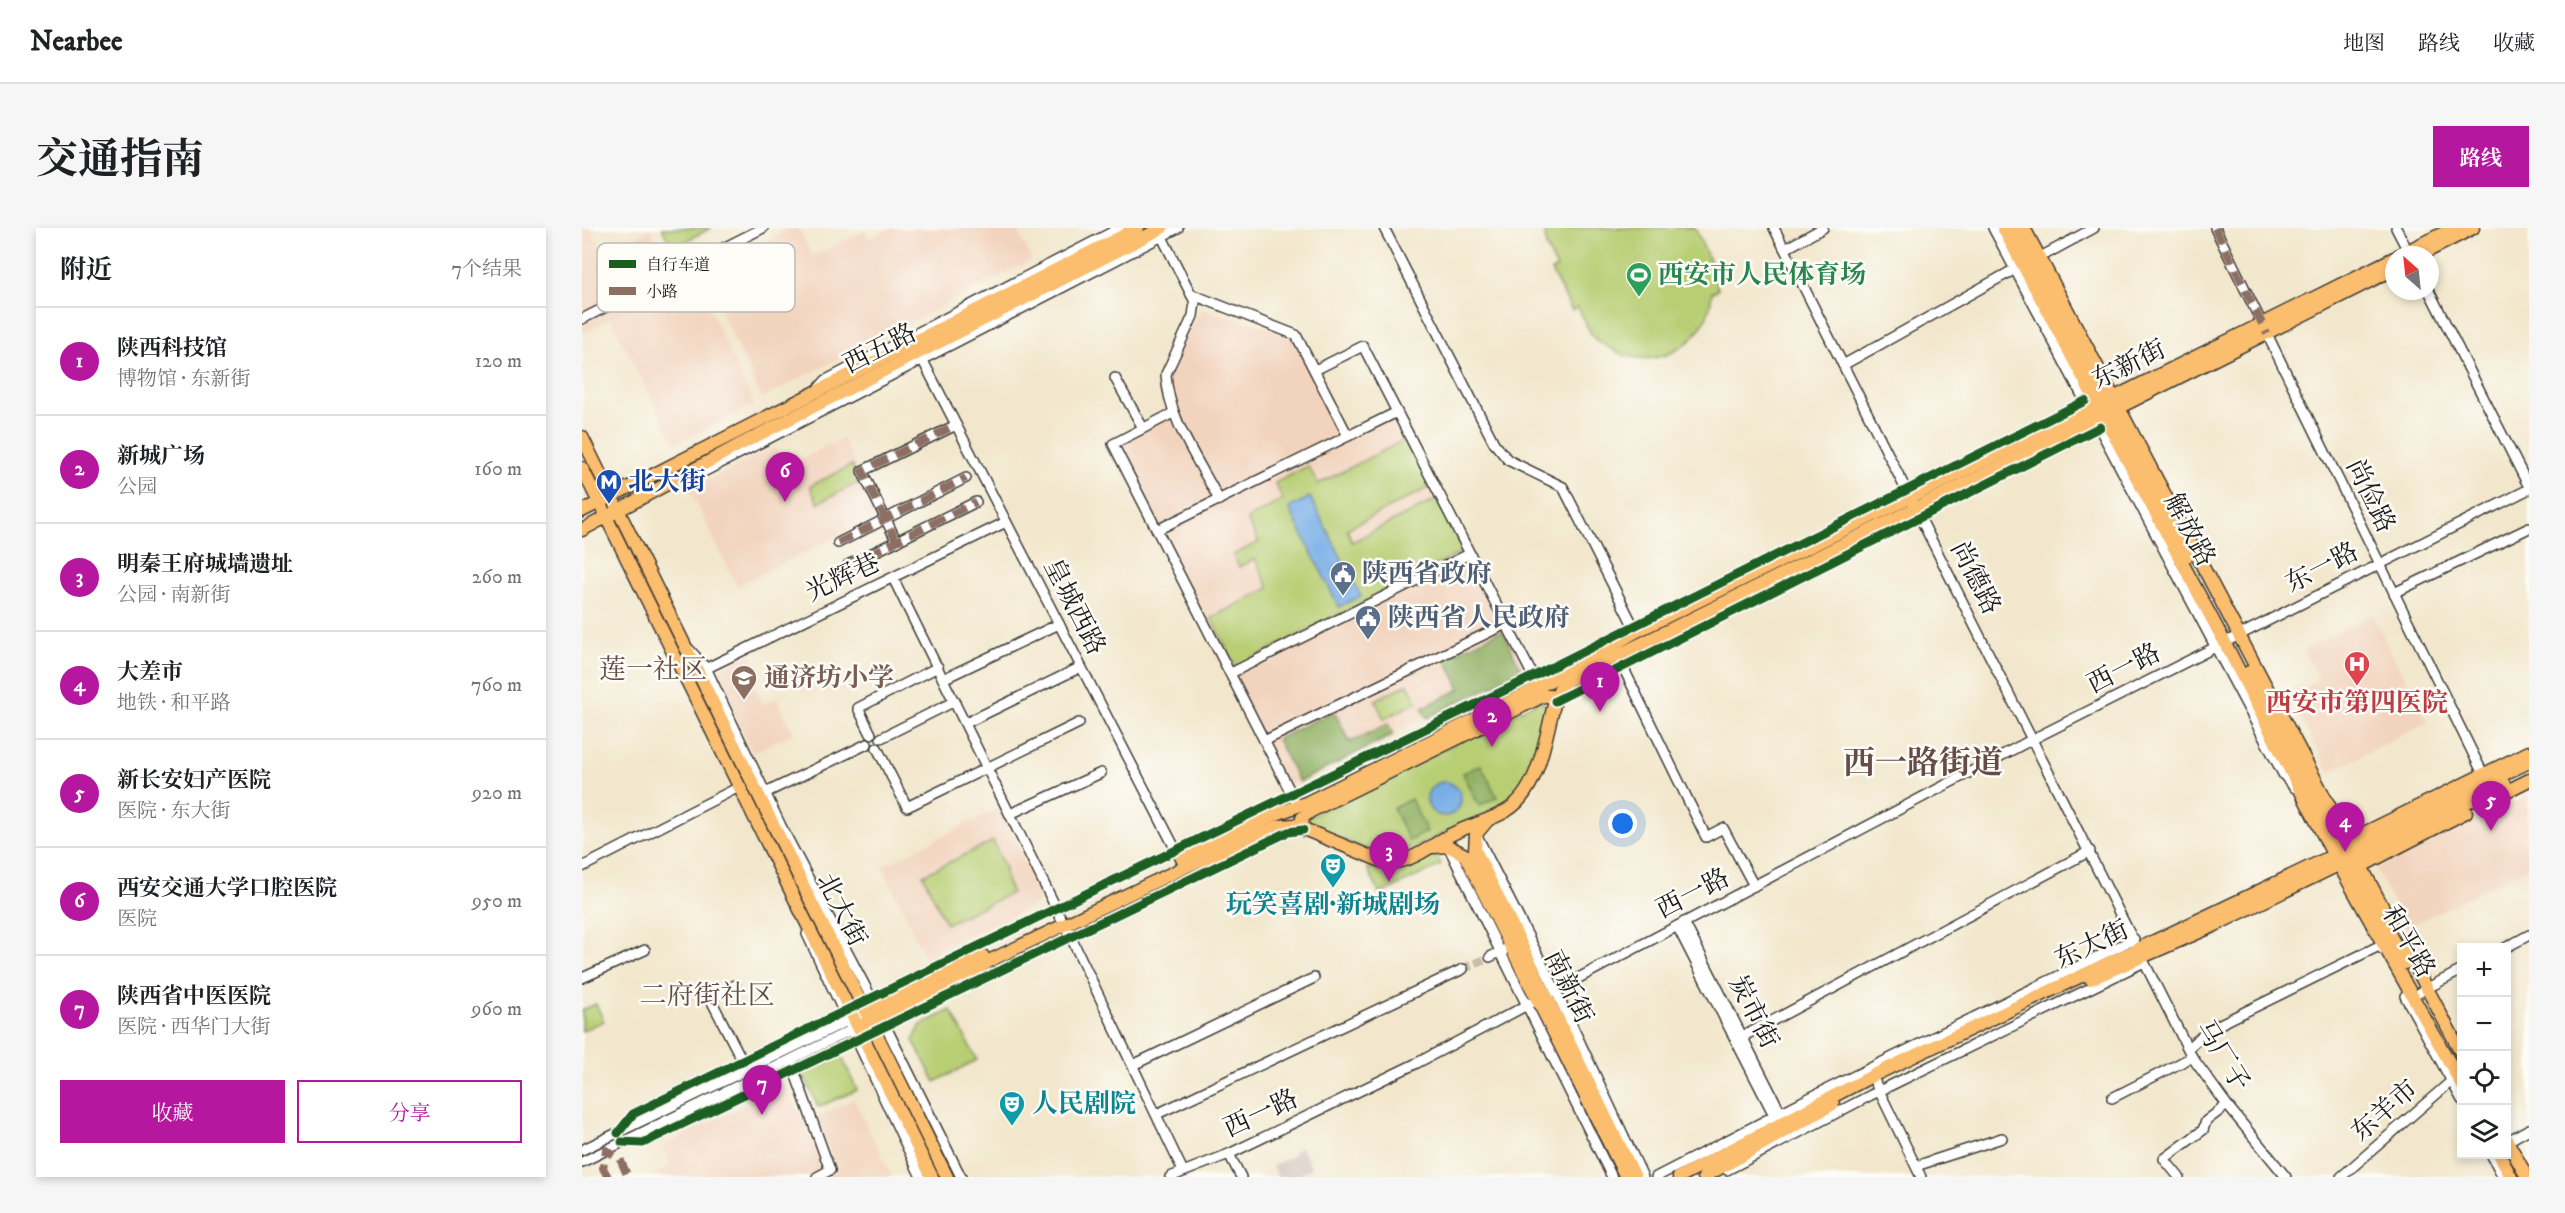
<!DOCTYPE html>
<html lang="zh">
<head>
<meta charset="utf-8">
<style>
	:root { --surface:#fff; --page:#f6f6f6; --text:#202124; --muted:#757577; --line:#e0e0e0; --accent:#b5179e }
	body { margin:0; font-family:"IM FELL DW Pica","Noto Serif SC",serif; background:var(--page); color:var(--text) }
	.controls { position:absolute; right:18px; bottom:18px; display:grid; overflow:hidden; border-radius:0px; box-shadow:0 3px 9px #0003 }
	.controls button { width:54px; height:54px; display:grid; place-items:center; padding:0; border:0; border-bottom:2px solid var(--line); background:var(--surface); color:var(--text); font:30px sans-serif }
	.compass { position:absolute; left:1803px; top:18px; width:54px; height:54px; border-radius:50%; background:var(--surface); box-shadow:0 3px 9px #0003; rotate:333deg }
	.you { position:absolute; left:1041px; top:596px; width:21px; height:21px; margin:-15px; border:4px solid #fff; border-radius:50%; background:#1a73e8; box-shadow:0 0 0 9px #1a73e833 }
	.badge { display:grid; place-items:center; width:39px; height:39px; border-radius:50%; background:var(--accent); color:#fff; font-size:20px; font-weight:700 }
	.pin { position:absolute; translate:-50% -50px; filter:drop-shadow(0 2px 3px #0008) }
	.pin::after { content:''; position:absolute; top:32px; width:21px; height:18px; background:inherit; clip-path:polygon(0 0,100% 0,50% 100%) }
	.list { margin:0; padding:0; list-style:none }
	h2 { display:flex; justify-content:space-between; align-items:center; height:78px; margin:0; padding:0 24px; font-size:26px }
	h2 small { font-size:20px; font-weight:400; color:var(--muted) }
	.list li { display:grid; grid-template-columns:39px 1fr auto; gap:18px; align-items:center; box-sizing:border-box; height:108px; padding:0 24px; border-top:2px solid var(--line) }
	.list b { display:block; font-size:22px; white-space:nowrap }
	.list p { margin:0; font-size:20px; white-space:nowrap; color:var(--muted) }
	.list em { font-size:20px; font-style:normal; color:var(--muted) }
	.actions { display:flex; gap:12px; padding:18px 24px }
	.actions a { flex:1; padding:14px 0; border:2px solid var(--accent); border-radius:0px; text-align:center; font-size:21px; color:var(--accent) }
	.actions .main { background:var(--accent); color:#fff }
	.icon { flex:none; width:33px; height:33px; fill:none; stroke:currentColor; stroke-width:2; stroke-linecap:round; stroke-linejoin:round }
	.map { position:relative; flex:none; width:1947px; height:949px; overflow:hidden; border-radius:0px }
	header { display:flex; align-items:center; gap:36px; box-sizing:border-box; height:84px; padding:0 30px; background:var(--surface); border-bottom:2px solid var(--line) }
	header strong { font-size:28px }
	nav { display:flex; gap:33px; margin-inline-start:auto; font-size:21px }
	.intro { display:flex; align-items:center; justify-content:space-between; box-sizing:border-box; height:144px; padding:0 36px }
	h1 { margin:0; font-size:42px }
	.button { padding:15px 27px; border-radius:0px; background:var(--accent); color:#fff; font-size:21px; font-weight:700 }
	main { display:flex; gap:36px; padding:0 36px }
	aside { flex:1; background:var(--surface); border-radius:0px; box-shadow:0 3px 9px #0003 }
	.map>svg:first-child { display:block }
	.built { fill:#f2d4be }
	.industrial { fill:#cfc0ba }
	.green { fill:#b8ce73; stroke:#6a7548; stroke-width:1.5 }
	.forest { fill:#92b165; stroke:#576640; stroke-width:1.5 }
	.water { fill:#78aee6; stroke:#4a6581; stroke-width:1.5 }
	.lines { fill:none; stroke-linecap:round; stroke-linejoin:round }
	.minor-tunnel { stroke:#c7bea9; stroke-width:9; stroke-dasharray:9 4.5; stroke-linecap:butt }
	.minor-casing { stroke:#3c3a36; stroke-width:12 }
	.major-casing { stroke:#3c3a36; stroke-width:15 }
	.minor { stroke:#fff; stroke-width:9 }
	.major { stroke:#fbbd6e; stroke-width:12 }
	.quiet { stroke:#8d6e63; stroke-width:8; stroke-dasharray:15 8; stroke-linecap:butt }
	.cycleway-casing { stroke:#fdfcf7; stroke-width:13 }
	.cycleway { stroke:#1b5e20; stroke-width:9 }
	.labels { text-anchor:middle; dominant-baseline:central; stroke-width:5; stroke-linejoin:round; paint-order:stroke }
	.leisure-label { font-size:26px; font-weight:bold; fill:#27864d; stroke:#fdfcf7; text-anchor:start }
	.street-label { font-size:26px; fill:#1c1c1c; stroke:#fdfcf7 }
	.transit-label { font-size:26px; font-weight:bold; fill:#164399; stroke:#fdfcf7; text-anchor:start }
	.service-label { font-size:26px; font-weight:bold; fill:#4e5e75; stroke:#fdfcf7; text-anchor:start }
	.education-label { font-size:26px; font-weight:bold; fill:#785e54; stroke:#fdfcf7; text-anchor:start }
	.health-label { font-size:26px; font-weight:bold; fill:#be3a42; stroke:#fdfcf7 }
	.culture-label { font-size:26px; font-weight:bold; fill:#0d838f; stroke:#fdfcf7 }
	.neighbourhood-label { font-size:27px; fill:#654c49; stroke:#fdfcf7 }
	.district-label { font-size:32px; font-weight:bold; fill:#654c49; stroke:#fdfcf7 }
	.key { fill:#fdfcf7; stroke:#bab9b5; stroke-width:1.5 }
	.key-label { font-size:16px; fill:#1c1c1c }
</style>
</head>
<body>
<header>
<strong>Nearbee</strong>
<nav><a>地图</a><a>路线</a><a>收藏</a></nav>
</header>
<div class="intro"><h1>交通指南</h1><a class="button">路线</a></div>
<main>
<aside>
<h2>附近<small>7个结果</small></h2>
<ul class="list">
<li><span class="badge">1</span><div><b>陕西科技馆</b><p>博物馆 · 东新街</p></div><em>120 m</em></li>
<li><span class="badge">2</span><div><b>新城广场</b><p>公园</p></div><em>160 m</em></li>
<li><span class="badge">3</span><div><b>明秦王府城墙遗址</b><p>公园 · 南新街</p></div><em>260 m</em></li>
<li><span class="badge">4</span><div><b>大差市</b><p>地铁 · 和平路</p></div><em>760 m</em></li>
<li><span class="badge">5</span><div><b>新长安妇产医院</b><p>医院 · 东大街</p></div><em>920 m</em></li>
<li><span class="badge">6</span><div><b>西安交通大学口腔医院</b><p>医院</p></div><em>950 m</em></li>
<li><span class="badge">7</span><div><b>陕西省中医医院</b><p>医院 · 西华门大街</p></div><em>960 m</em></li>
</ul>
<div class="actions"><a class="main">收藏</a><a>分享</a></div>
</aside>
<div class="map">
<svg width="1947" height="949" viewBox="0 0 1947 949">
	<rect width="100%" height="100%" fill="#fdfcf7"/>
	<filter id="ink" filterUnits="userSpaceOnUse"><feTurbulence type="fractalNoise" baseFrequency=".0167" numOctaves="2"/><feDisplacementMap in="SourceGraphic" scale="12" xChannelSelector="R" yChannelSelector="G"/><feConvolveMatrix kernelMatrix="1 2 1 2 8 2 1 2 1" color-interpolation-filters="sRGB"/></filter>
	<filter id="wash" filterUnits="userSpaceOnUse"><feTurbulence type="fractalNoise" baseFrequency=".008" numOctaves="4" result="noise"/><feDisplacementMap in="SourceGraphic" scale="24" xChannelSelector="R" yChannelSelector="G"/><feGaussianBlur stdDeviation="1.35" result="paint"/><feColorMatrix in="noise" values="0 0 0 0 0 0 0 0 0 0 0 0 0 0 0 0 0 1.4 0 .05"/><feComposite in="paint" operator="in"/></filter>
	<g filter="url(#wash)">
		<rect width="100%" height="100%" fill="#f2e7cc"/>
		<g class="built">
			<polygon points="0,0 9,0 23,26 68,1 95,54 112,46 172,177 93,216 29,91 0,105"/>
			<polygon points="207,0 217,0 230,28 283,3 287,11 308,0 435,0 450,32 180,170 134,73 193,46 180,15"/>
			<polygon points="619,81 714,107 766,208 815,184 951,436 699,561 531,216 591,185 584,146"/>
			<polygon points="260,210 298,287 155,358 107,261 193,219 203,239"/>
			<polygon points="1790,386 1846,494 1747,545 1707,467 1737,451 1721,422"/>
			<polygon points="169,426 174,436 164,442 181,476 195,470 212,505 171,525 131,445"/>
			<polygon points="1947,566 1947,639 1824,700 1794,641"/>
			<polygon points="418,579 461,673 343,730 301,638"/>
			<polygon points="203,857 246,943 233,949 68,949 89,937 80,918"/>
			<polygon points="272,871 310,949 242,949 257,941 233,891"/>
		</g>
		<polygon class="industrial" points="719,919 730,940 713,949 696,949 690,938 712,927 711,924"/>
		<g class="green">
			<polygon points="80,0 129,0 90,20"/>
			<path d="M966 0H1113L1133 45 1136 62 1130 64C1128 116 1071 149 1026 119 1022 116 1017 115 1014 112 1006 104 1001 89 996 79L990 82 969 43 975 40 964 19 963 4Z"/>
			<polygon points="824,211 848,259 765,301 770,314 855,271 882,323 654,439 629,390 687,360 673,331 657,339 651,327 677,314 665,291 701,272 693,255 726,238 736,256"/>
			<polygon points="270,237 278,254 236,275 228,258"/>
			<polygon points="826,456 835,474 802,491 793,472"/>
			<polygon points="959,472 965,481 943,558 924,576 811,629 802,628 723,597 721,592"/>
			<polygon points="411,613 423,640 424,653 430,665 364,696 341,647"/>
			<polygon points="853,625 859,637 798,666 785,640 819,642"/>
			<polygon points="14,776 22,793 0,803 0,782"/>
			<polygon points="369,782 395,832 353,854 331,812 339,797"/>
			<polygon points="259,827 275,862 236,879 221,845"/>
		</g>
		<g class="forest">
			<polygon points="920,402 940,443 845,490 840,480 878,461 863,430"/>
			<polygon points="752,483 768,514 806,496 811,507 717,554 695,511"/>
			<polygon points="899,537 915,569 897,578 881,545"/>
			<polygon points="829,571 845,604 827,613 811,580"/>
		</g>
		<g class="water">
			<polygon points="728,269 779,368 757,379 707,280"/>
			<circle cx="862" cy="571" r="17"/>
		</g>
	</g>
	<g filter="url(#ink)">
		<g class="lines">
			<polyline class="minor-tunnel" points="881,741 908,729"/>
			<g class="minor-casing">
				<g id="minor">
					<polyline points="802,0 912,215 926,232 981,259 1054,403"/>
					<polyline points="1192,0 1610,829 1645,877 1704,949"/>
					<polyline points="1411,0 1701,546 1713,560"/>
					<polyline points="1633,0 1903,550"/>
					<polyline points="1814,0 1828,27"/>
					<path d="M578 5 613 74 611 88 584 146C586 191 617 233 637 272"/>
					<polyline points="1203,21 1241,0"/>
					<polyline points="1453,32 1512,0"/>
					<polyline points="1847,63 1947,259"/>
					<polyline points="609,66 714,107 766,208"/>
					<polyline points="0,91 181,0"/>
					<polyline points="338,127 597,628"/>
					<polyline points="1261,137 1435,40"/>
					<polyline points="733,142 781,118 953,452"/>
					<polyline points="533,150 561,200"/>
					<polyline points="236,161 244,152 538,0"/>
					<polyline points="591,185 531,216 712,571"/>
					<polyline points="93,256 104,253 596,0"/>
					<polyline points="575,302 815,184"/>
					<polyline points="315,314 280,243 374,197"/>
					<polyline points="256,315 384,250"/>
					<polyline points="266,337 394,274"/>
					<polyline points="311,350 479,690"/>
					<polyline points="1812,365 1947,300"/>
					<polyline points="107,421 124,440 199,598 292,775"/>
					<polyline points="1039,435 1124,609 1141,600 1172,658"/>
					<polyline points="121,442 424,294"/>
					<polyline points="649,445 887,326"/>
					<polyline points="361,451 477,396"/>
					<polyline points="973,473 1518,199"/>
					<polyline points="384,495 499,439"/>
					<polyline points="289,506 276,480 356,439"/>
					<polyline points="299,510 373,473"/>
					<polyline points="684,512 926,395"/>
					<polyline points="295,520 325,579 497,495"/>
					<polyline points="179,567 285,516"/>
					<polyline points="428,586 519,545"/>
					<polyline points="894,606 973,761 1061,949"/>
					<polyline points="866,618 1030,949"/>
					<polyline points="0,639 159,558"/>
					<polyline points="1102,694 1201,889"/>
					<polyline points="483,697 601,943"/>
					<polyline points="1095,698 1194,891"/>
					<polyline points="225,706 339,949"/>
					<polyline points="1923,720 1947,707"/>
					<polyline points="908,729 924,721"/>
					<polyline points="0,750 63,722"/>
					<polyline points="153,757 128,770 160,832"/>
					<polyline points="1838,764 1880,742"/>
					<polyline points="1823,768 1880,872"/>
					<polyline points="302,795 379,949"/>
					<polyline points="1160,809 1508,623"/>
					<polyline points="1606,820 1628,801 1801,716 1800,721"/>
					<polyline points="209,834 248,942 235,949"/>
					<polyline points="551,837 732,750"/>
					<polyline points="1290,848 1339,949"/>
					<polyline points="1530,870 1610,829"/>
					<polyline points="575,886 881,741"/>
					<polyline points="36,905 51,886 952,448 1503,173"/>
					<polyline points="40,914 61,915 706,604 721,602"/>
					<polyline points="1924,914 1947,901"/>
					<polyline points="0,922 284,784"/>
					<polyline points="647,926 659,949"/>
					<polyline points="1909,926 1921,949"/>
					<polyline points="0,934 273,800"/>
					<polyline points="1334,938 1420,910"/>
					<polyline points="1145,942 1289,867 1560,735"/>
					<polyline points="588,949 647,926 835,835 1451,511 1947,261"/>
					<polyline points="1074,949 1227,870 1552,711"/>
					<polyline points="1597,949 1582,931 1621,902 1624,893 1645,877"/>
					<polyline points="1759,949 1873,850"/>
				</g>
			</g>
			<g class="major-casing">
				<g id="major">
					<polyline points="1421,0 1642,413 1751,626 1880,857"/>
					<polyline points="1432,0 1605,328"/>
					<polyline points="1442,0 1808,693"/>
					<polyline points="1817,27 1872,0"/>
					<polyline points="1838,27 1891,0"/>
					<polyline points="1525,173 1812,30"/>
					<polyline points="1532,182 1812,41"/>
					<polyline points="0,209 365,949"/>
					<polyline points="0,240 350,949"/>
					<polyline points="0,283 556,0"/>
					<polyline points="0,302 159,216 580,0"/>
					<polyline points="1667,444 1823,735"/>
					<polyline points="1915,568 1947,552"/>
					<polyline points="905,593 894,606 893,622 1053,949"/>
					<polyline points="721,602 720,590 729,583 961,468 968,468 973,473"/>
					<polyline points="1760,616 1947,524"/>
					<polyline points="852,619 866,618 883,627 1044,949"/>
					<polyline points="600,631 692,587 726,574 948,464 1055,403 1515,178"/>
					<polyline points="1774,641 1884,584"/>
					<polyline points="1824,721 1880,826"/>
					<polyline points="1509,751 1629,699 1922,556"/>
					<polyline points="284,784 401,728"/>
					<path d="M276 799 366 758 409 732 603 639 697 598 712 597 799 633C823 638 842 623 861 611 881 598 904 595 924 583 958 563 963 508 973 473L978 460 986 452 1520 188"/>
					<polyline points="1924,911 1945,949"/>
					<polyline points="1917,926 1929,949"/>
					<polyline points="1097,949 1290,848 1947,534"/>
					<polyline points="1122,949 1251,876"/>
				</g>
			</g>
			<use href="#minor" class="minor"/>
			<use href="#major" class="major"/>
			<g class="quiet">
				<polyline points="1633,0 1685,106"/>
				<polyline points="315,314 280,243 374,197"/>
				<polyline points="256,315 384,250"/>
				<polyline points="266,337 394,274"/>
				<polyline points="26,949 21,940 24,922 38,931 46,949"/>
			</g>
			<g class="cycleway-casing">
				<g id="cycleway">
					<polyline points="973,473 1518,199"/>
					<polyline points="36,905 51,886 952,448 1503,173"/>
					<polyline points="40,914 61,915 706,604 721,602"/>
				</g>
			</g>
			<use href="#cycleway" class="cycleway"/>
		</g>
	</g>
	<defs>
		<g id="stadium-pin" transform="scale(1.35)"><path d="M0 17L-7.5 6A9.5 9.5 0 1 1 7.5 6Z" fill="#2e9e5b" stroke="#fdfcf7"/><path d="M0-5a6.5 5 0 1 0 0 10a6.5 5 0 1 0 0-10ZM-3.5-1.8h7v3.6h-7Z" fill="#fff"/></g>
		<g id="metro-pin" transform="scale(1.35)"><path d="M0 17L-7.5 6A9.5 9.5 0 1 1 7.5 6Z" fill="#1a4fb4" stroke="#fdfcf7"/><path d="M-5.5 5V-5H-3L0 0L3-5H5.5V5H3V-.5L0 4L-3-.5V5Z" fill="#fff"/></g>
		<g id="civic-pin" transform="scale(1.35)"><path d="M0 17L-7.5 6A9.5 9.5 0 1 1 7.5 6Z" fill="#5c6f8a" stroke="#fdfcf7"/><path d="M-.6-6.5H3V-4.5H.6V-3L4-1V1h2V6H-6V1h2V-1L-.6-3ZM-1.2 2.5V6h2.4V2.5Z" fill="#fff"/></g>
		<g id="hospital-pin" transform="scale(1.35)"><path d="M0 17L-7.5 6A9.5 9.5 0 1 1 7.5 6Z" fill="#e0444e" stroke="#fdfcf7"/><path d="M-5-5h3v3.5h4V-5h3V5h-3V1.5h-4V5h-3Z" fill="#fff"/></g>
		<g id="school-pin" transform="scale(1.35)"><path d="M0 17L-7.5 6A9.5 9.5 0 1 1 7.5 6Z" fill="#8d6e63" stroke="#fdfcf7"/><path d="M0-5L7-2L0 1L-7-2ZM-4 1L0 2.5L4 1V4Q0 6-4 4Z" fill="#fff"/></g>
		<g id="theatre-pin" transform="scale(1.35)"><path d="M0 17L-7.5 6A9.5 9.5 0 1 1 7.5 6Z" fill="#0f9aa8" stroke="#fdfcf7"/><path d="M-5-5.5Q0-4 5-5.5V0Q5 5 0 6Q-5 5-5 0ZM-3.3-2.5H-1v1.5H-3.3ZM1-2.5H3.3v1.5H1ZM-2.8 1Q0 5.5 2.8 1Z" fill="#fff"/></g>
	</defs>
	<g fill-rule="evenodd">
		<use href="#stadium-pin" x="1057" y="47"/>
		<use href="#metro-pin" x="27" y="254"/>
		<use href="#civic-pin" x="761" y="346"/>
		<use href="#civic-pin" x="786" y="390"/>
		<use href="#hospital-pin" x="1775" y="436"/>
		<use href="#school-pin" x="162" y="450"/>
		<use href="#theatre-pin" x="751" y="638"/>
		<use href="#theatre-pin" x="430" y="876"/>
	</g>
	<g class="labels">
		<g class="leisure-label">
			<text x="1076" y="47">西安市人民体育场</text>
		</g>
		<g class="street-label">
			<text transform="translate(298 121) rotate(-27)">西五路</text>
			<text transform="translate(1547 137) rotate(-26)">东新街</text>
			<text transform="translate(1788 268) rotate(64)">尚俭路</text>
			<text transform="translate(1607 302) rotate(62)">解放路</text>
			<text transform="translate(1740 340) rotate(-27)">东一路</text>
			<text transform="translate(261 350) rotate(-25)">光辉巷</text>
			<text transform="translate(1393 350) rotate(63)">尚德路</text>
			<text transform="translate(492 379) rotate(63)">皇城西路</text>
			<text transform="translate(1542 441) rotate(-27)">西一路</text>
			<text transform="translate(1111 666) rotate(-27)">西一路</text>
			<text transform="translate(259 682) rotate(63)">北大街</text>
			<text transform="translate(1826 714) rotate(60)">和平路</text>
			<text transform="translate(1510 717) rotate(-25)">东大街</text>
			<text transform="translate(986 759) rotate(64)">南新街</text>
			<text transform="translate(1171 784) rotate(63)">炭市街</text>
			<text transform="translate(1640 828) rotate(58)">马厂子</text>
			<text transform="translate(1803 883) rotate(-41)">东羊市</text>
			<text transform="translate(679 886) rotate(-25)">西一路</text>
		</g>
		<g class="transit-label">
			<text x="46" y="254">北大街</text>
		</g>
		<g class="service-label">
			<text x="780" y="346">陕西省政府</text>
			<text x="806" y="390">陕西省人民政府</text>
		</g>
		<g class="education-label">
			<text x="182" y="450">通济坊小学</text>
		</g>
		<g class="health-label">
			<text x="1775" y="475">西安市第四医院</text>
		</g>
		<g class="culture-label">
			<text x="751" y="677">玩笑喜剧·新城剧场</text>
			<text x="450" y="876" text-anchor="start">人民剧院</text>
		</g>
		<g class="neighbourhood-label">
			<text x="71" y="442">莲一社区</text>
			<text x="125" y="768">二府街社区</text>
		</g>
		<g class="district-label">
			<text x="1341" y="536">西一路街道</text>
		</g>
	</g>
	<rect x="15" y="15" width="198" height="69" rx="9" class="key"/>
	<rect x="27" y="32" width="27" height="8" fill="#1b5e20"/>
	<rect x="27" y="59" width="27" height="8" fill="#8d6e63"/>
	<g class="key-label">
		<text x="64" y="42">自行车道</text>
		<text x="64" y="69">小路</text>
	</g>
</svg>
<div class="controls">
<button>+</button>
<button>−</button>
<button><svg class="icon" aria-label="locate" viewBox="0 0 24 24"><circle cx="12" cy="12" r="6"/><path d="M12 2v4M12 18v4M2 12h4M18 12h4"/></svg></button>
<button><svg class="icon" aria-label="layers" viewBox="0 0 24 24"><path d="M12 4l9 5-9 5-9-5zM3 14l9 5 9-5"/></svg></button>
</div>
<svg class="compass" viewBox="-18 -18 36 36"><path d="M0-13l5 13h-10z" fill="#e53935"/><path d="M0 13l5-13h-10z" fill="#757577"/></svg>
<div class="you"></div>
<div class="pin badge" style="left:1018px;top:484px">1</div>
<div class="pin badge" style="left:910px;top:519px">2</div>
<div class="pin badge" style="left:807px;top:654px">3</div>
<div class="pin badge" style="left:1763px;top:624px">4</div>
<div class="pin badge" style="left:1909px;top:603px">5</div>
<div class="pin badge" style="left:203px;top:274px">6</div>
<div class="pin badge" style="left:180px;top:887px">7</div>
</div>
</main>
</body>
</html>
